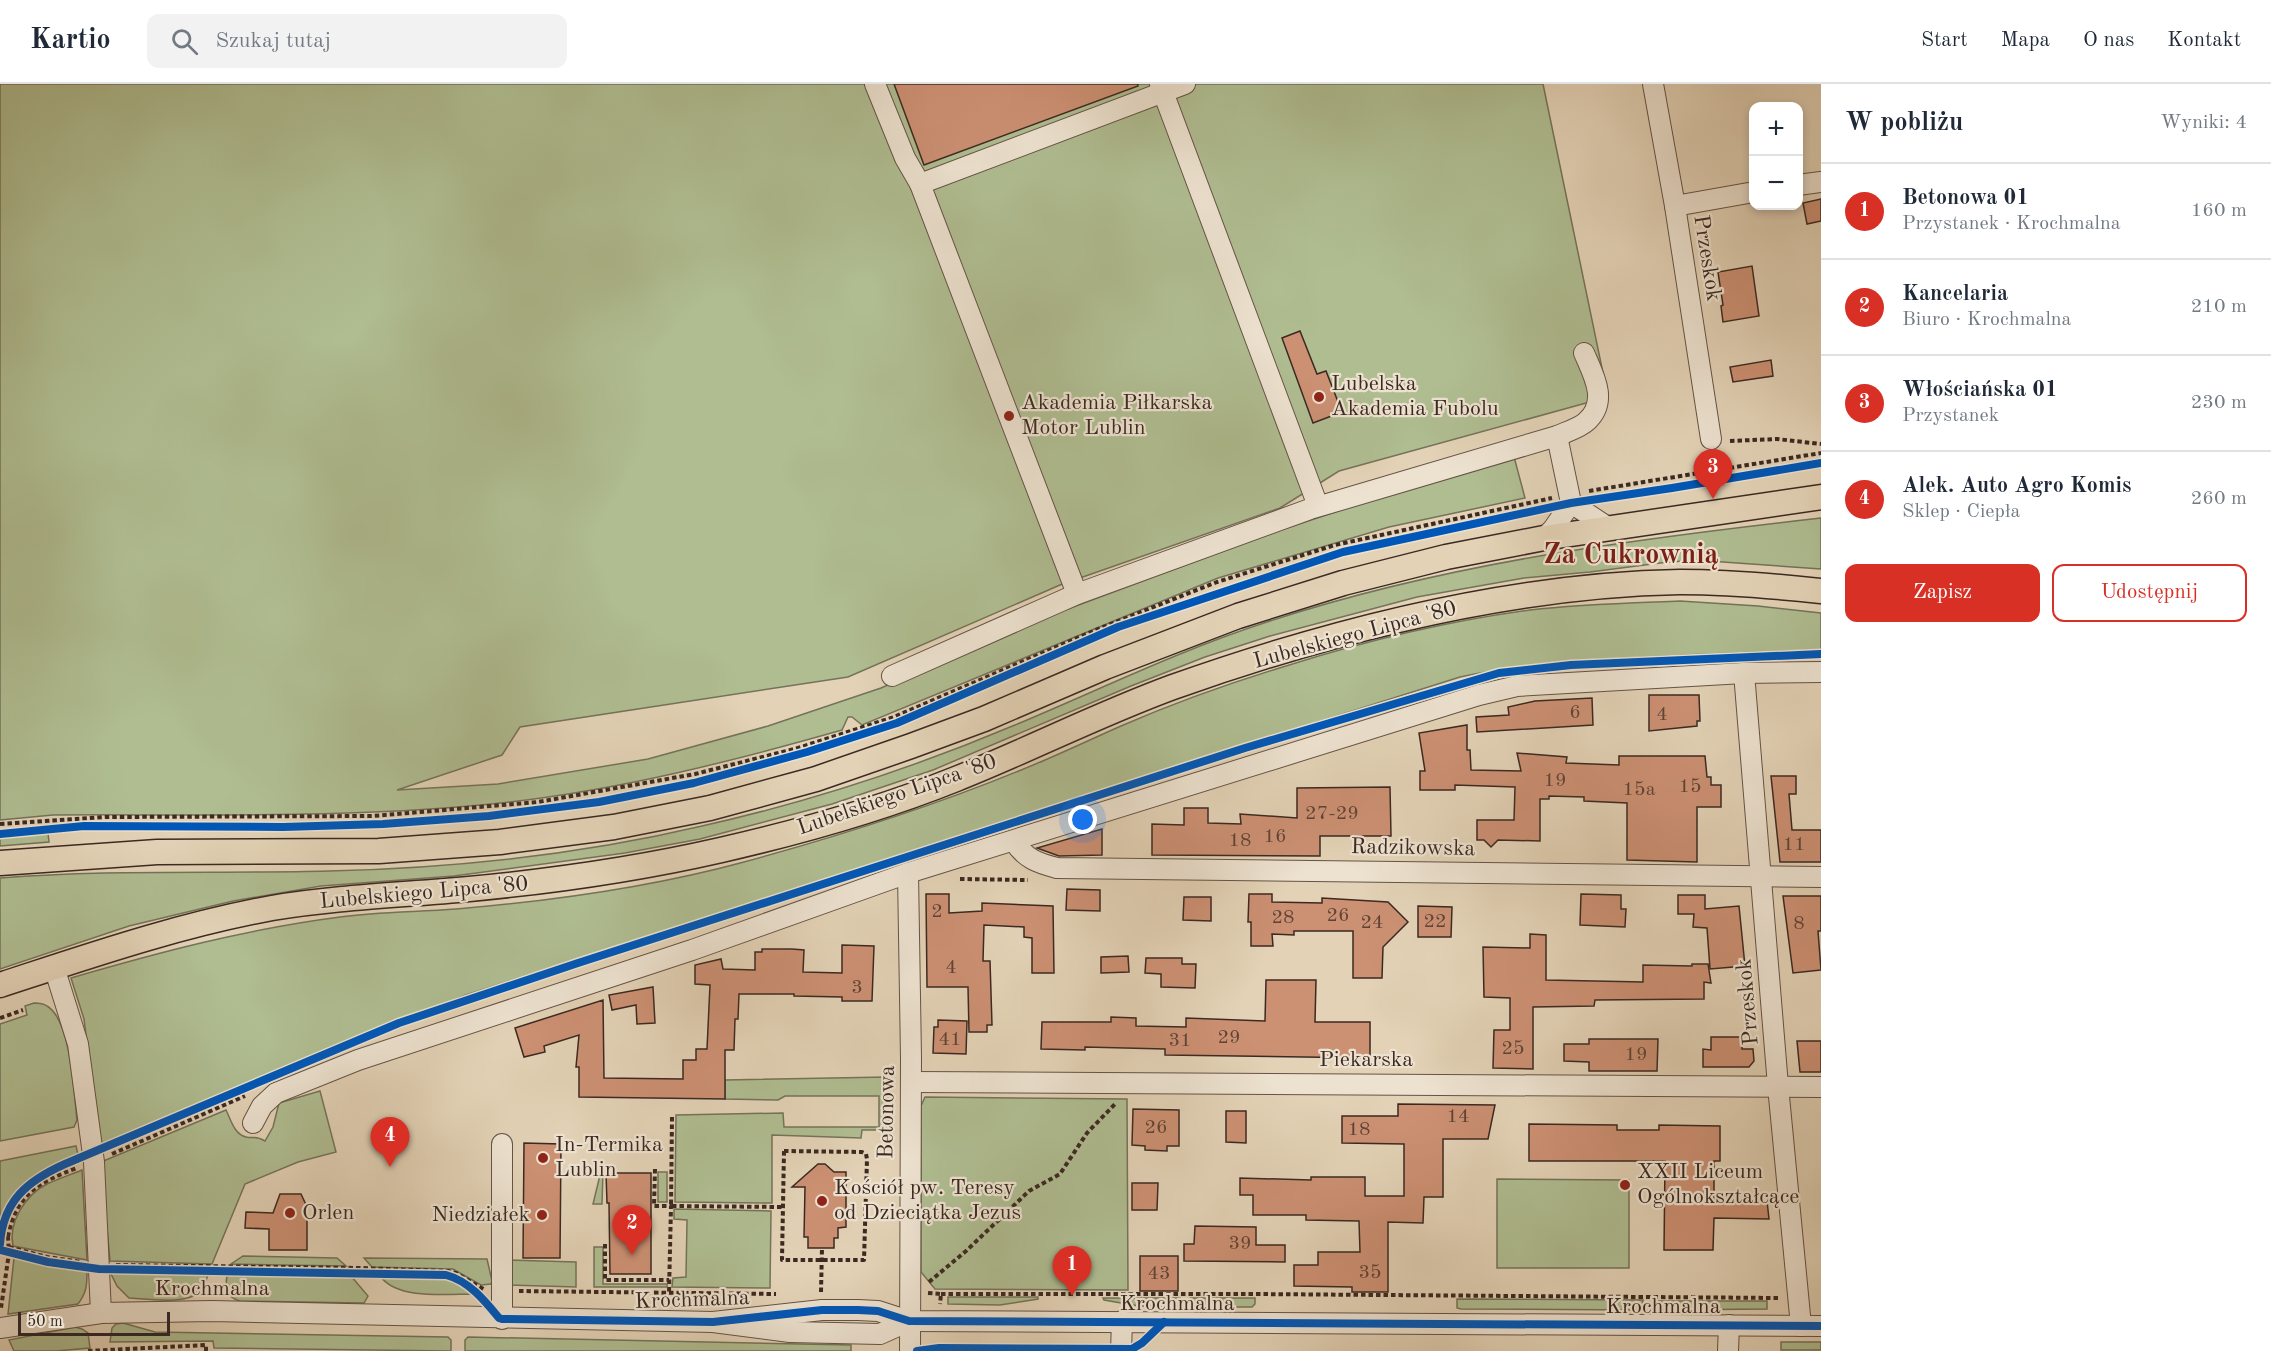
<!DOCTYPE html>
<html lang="pl">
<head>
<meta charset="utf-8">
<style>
	:root { --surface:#fff; --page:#f2f2f3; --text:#1f2937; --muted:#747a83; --line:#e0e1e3; --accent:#d93025 }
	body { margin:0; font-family:"Old Standard TT",serif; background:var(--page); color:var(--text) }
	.controls { position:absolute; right:18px; top:18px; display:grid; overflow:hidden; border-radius:12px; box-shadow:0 3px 9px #0003 }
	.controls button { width:54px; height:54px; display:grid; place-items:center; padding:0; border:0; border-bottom:2px solid var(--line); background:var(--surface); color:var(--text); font:30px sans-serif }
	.scale { position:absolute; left:18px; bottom:15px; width:152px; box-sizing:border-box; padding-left:6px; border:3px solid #3b2922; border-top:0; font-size:16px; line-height:21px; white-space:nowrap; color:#3b2922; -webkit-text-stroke:4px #ede2d0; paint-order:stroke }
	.you { position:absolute; left:1083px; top:736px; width:21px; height:21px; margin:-15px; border:4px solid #fff; border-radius:50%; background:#1a73e8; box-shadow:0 0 0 9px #1a73e833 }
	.badge { display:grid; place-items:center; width:39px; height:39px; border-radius:50%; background:var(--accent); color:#fff; font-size:20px; font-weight:700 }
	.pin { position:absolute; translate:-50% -50px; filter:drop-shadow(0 2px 3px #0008) }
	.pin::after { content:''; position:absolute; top:32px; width:21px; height:18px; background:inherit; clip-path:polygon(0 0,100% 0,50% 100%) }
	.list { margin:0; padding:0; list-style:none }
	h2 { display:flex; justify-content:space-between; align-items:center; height:78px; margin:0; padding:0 24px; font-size:26px }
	h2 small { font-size:20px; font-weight:400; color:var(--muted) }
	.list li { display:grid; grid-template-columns:39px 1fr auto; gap:18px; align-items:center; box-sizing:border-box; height:96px; padding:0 24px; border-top:2px solid var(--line) }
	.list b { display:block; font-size:22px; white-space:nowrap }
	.list p { margin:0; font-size:20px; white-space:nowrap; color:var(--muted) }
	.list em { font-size:20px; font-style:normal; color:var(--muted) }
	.actions { display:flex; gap:12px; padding:18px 24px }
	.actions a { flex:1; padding:14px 0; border:2px solid var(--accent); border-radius:12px; text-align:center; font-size:21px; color:var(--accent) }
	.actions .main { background:var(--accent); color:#fff }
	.icon { flex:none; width:33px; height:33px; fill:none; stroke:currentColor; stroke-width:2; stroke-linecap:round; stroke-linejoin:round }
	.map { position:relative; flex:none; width:1821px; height:1267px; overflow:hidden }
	header { display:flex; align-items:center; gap:36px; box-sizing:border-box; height:84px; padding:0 30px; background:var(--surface); border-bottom:2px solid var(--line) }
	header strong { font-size:28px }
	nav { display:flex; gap:33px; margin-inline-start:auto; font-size:21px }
	.search { width:420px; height:54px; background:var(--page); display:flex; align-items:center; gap:15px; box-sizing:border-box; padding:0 21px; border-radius:12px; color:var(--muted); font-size:22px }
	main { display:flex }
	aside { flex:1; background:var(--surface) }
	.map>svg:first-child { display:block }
	.green { fill:#afbd91; stroke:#75735a; stroke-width:1.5 }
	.building { fill:#cc9073; stroke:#3b2922; stroke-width:1.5 }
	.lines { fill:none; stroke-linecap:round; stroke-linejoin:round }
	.minor-casing { stroke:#655347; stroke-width:22 }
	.major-casing { stroke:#3b2922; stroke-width:27 }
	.path { stroke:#3b2922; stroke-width:4; stroke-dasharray:4.5 3; stroke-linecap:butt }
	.minor { stroke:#ede2d0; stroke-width:20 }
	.major { stroke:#e3d2b6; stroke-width:24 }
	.cycleway-casing { stroke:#ede2d0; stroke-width:11 }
	.cycleway { stroke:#0057b8; stroke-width:8 }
	.poi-dot { fill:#8f2418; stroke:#ede2d0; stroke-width:2 }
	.labels { text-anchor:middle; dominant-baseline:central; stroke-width:4.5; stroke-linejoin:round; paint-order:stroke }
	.number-label { font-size:20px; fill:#5f4336 }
	.street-label { font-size:22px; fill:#3b2922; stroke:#ede2d0 }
	.poi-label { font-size:22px; fill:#3b2922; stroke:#ede2d0; text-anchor:start }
	.district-label { font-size:28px; font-weight:bold; fill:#7a1f14; stroke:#ede2d0 }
</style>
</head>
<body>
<header>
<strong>Kartio</strong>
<div class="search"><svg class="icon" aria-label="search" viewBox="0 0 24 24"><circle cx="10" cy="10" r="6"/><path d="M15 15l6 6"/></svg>Szukaj tutaj</div>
<nav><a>Start</a><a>Mapa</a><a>O nas</a><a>Kontakt</a></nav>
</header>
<main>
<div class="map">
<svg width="1821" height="1267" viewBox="0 0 1821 1267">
	<rect width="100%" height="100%" fill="#e3d2b6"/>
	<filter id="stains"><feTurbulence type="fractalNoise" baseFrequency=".00333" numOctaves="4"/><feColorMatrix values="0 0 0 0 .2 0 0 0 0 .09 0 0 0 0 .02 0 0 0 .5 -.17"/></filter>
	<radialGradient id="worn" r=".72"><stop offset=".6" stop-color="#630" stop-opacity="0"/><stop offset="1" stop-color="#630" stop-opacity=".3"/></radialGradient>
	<g class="green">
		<path d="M0 0H1543L1608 313 1339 387 1280 424 1060 501 848 593 520 643 502 671 397 706 498 700 648 675 768 642 881 604 1041 535 1151 494 1275 448 1513 369 1525 414 1389 443 1218 494 862 641 852 633H848L842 646C733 677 623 705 510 718 359 735 205 730 53 731L0 736Z"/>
		<path d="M1821 434V485L1694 476 1660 479 1590 488 1524 494 1417 513 1270 552 1205 573 1131 602 933 686 832 720 700 755 625 769 454 792 321 802 233 817 129 842 0 885V794C110 785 219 790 329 787 455 784 579 771 702 742 809 718 913 684 1015 641 1099 606 1180 566 1267 538 1446 479 1634 455 1821 434Z"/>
		<path d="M1680 517 1758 522 1821 529V566C1758 568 1696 570 1633 574 1575 577 1517 581 1460 593L1036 727 466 911 221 1010 100 1062 84 935 71 894C160 868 247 845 340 833 378 828 417 828 456 825 552 817 652 803 744 778 847 750 947 718 1045 676 1071 665 1096 653 1121 642 1174 619 1230 599 1286 582 1365 557 1448 537 1530 526 1580 520 1630 519 1680 517Z"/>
		<polygon points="48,749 49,758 0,762 0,753"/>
		<path d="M34 919C38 919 44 920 47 922 71 936 74 1010 77 1036L74 1043 0 1057V940L27 931 25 922Z"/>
		<polygon points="887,993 889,1046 862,1046 861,1054 772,1051 772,1119 675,1118 676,1031 783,1029 784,1043 879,1043 879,1012 785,1012 778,1016 725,1015 725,996"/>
		<path d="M320 1007 336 1068 298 1078 245 1100 212 1180 110 1177 101 1078 226 1026C231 1036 234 1050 246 1053 255 1055 255 1051 265 1057L273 1043 279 1019Z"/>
		<polygon points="925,1013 1127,1015 1128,1206 935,1205 921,1188 921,1022"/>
		<path d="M76 1062 78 1071C43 1084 11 1099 0 1137V1077Z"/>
		<path d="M82 1086 87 1176 13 1162C8 1139 25 1111 47 1100 58 1095 70 1091 82 1086Z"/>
		<polygon points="601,1087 603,1087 602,1120 593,1120"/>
		<rect x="658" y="1088" width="9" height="30"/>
		<polygon points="1497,1095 1629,1096 1629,1184 1497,1184"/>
		<polygon points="674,1125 771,1127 770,1204 672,1203 673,1194 686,1193 687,1136 674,1135"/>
		<polygon points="594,1163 603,1163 603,1200 667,1200 667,1203 594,1203"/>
		<polygon points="243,1172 337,1174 346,1182 231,1180"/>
		<path d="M14 1174 87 1186C87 1201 87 1208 78 1220L8 1230Z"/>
		<polygon points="364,1174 487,1175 492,1197 491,1200 481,1201 453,1185 372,1183"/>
		<polygon points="508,1176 576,1178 576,1203 508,1201"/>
		<path d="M110 1188 208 1191C206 1196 205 1201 202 1205 190 1222 148 1215 129 1214L117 1202Z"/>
		<path d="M227 1191 351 1192 368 1212 364 1219 240 1217C226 1213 225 1204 227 1191Z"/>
		<path d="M381 1193 450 1195 474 1210C448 1210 398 1216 381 1193Z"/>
		<polygon points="948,1213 1038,1213 1038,1215 1000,1221 948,1220"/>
		<polygon points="1103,1214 1180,1214 1180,1220 1177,1222 1139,1222 1104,1216"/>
		<polygon points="1190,1214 1255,1214 1255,1220 1252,1223 1194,1223 1190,1219"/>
		<polygon points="1457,1215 1643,1216 1641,1226 1461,1225 1457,1224"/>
		<polygon points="1656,1217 1767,1217 1767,1225 1661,1226 1656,1222"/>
		<polygon points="123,1239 155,1248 448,1253 451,1256 451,1267 214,1264 213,1257 110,1258 112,1244 116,1240"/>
		<polygon points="75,1243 82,1245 88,1249 90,1264 56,1267 14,1267 9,1256"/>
		<polygon points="468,1253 851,1261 851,1267 465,1267 465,1256"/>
		<rect x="1781" y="1258" width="40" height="8"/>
	</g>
	<g class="building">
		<polygon points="894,0 1138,0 1138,2 924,81"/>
		<polygon points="1821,115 1821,137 1807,140 1803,119"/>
		<polygon points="1752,182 1759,232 1723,238 1721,222 1723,221 1718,188"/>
		<polygon points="1300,247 1317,290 1326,287 1342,328 1313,339 1282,254"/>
		<polygon points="1771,276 1773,292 1733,298 1730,283"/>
		<polygon points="1649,611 1699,611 1700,637 1697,637 1697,642 1649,647"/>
		<polygon points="1592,614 1593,641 1477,648 1476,633 1509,631 1508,623 1535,617"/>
		<polygon points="1467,641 1467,666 1470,666 1471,686 1521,687 1517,669 1567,673 1566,679 1619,681 1619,672 1705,672 1707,693 1711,693 1711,701 1721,701 1721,723 1697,723 1697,778 1627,776 1627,719 1584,717 1584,713 1549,712 1549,715 1540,715 1540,757 1498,756 1491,763 1484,756 1477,756 1477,736 1514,736 1515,703 1455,701 1455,706 1420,706 1420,687 1425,687 1419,649"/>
		<polygon points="1771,692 1796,692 1796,710 1789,710 1792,746 1821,746 1821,778 1780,778"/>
		<polygon points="1390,703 1391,752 1320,752 1320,772 1152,771 1152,740 1184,741 1184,724 1208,724 1208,739 1241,740 1240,730 1297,734 1297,704"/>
		<polygon points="1102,745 1102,771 1059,772 1037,764"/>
		<polygon points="1067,805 1100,806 1100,827 1066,826"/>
		<polygon points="926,810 949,810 949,829 982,827 982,819 1053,822 1054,889 1032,889 1032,854 1024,853 1024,843 984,841 983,877 990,877 992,941 987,941 987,948 969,948 968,903 927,903"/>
		<polygon points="1249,810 1272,810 1272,818 1322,819 1322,814 1388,818 1408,838 1383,863 1382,894 1353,894 1353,847 1294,847 1294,851 1272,850 1273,862 1251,862 1251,838 1248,838"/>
		<polygon points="1581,810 1621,811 1621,825 1626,825 1625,843 1580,841"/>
		<polygon points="1678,811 1705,811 1705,825 1739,822 1745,882 1710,885 1707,844 1693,843 1694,830 1678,830"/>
		<polygon points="1783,812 1821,812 1821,847 1818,847 1821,886 1793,889"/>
		<polygon points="1184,813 1211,813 1211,837 1183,836"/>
		<polygon points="1418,822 1452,823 1451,853 1418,853"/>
		<polygon points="1530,850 1546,851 1546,896 1643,898 1643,881 1692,882 1692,880 1708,880 1711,899 1704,898 1704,915 1595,916 1594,922 1533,923 1533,985 1493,984 1494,946 1510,946 1510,914 1484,913 1483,863 1530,864"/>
		<polygon points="842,861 874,862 872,917 842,917 842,913 794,912 794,910 739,910 738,935 735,935 734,966 725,966 725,1015 579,1013 579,983 576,983 579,951 544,962 545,968 524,973 515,944 603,916 604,994 683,995 683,976 696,976 696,965 707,965 710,901 695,900 695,881 721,875 723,885 755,886 755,868 762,868 762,865 792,865 804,866 803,888 842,889"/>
		<polygon points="1128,872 1129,888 1101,889 1101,873"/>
		<polygon points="1146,874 1182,874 1182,880 1196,880 1195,904 1161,903 1161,890 1145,889"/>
		<polygon points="1266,896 1316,896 1315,938 1370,938 1370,974 1165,971 1165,965 1085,963 1085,966 1041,965 1042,938 1111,938 1111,933 1136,934 1136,942 1186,943 1186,934 1265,937"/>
		<polygon points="653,903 655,939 637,940 636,921 612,926 609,911"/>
		<polygon points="938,936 967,937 966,970 933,969 934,943 938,943"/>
		<polygon points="1711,953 1742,953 1742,965 1753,965 1754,977 1749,983 1703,983 1703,965 1711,966"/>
		<polygon points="1589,955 1658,955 1657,987 1589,987 1589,978 1564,977 1564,960 1589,960"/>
		<polygon points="1797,957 1821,957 1821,988 1800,988"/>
		<polygon points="1398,1020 1495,1021 1488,1055 1443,1055 1443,1113 1424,1113 1423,1139 1388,1138 1388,1208 1352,1208 1352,1203 1294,1202 1294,1181 1318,1181 1318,1168 1360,1168 1359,1137 1306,1136 1306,1131 1253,1131 1253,1111 1240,1111 1240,1094 1311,1096 1311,1093 1365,1093 1365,1112 1404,1112 1404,1060 1342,1059 1342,1032 1398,1032"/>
		<polygon points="1133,1025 1179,1026 1179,1062 1167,1062 1167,1067 1145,1066 1145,1062 1132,1061"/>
		<polygon points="1226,1027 1246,1027 1246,1059 1226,1058"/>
		<polygon points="1529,1040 1617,1041 1617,1046 1659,1046 1659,1041 1720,1042 1720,1077 1714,1077 1714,1116 1767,1117 1769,1135 1714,1134 1713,1166 1664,1166 1665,1077 1529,1077"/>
		<polygon points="524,1059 561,1060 560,1174 523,1174"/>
		<polygon points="818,1080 825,1080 834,1088 846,1088 846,1143 838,1144 838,1154 834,1154 834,1164 808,1164 808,1153 804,1153 805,1103 792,1103"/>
		<polygon points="606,1089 651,1089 651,1190 610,1190 609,1119 607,1119"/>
		<polygon points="1132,1099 1158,1099 1157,1126 1132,1126"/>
		<polygon points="280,1110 301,1110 307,1123 307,1166 269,1166 269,1145 245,1144 246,1128 273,1129"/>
		<polygon points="1195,1142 1256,1143 1256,1161 1285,1161 1285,1178 1184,1177 1184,1160 1194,1160"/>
		<rect x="1140" y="1172" width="38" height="35"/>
	</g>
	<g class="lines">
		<g class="minor-casing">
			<g id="minor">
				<polyline points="875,0 905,74 920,100 1077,510"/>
				<polyline points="1160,0 1318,422"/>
				<polyline points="1653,0 1675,122 1711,355"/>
				<polyline points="920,100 1185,0"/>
				<polyline points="1798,101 1821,98"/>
				<polyline points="1675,122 1754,108"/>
				<polyline points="1571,419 1609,444"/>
				<polyline points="1544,454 1553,445 1571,419 1557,352"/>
				<polyline points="1744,589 1778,1002 1801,1242"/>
				<path d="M892 592 1077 510 1310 425 1557 352C1566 348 1580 344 1587 337 1609 317 1593 290 1584 269"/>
				<path d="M1014 757C1025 775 1038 779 1057 784L1821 793"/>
				<polyline points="908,789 911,974 910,1267"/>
				<polyline points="54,883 78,960 94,1078 101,1229"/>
				<polyline points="911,998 1821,1003"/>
				<polyline points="253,1039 262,1022 276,1009 358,976 692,866 908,789 1479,611 1517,602 1744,589 1821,588"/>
				<polyline points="502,1060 502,1235"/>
				<polyline points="713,1238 822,1226 858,1226 878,1227 909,1237 1821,1242"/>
				<polyline points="0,1244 101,1229 212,1227 713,1238 790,1248 880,1250 909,1237"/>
				<polyline points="1121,1267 1122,1237"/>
				<polyline points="1728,1267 1729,1241"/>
			</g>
		</g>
		<g class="major-casing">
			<g id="major">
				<polyline points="0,779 157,768 379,767 500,758 614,743 710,724 816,695 911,662 984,635 1105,583 1238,532 1343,499 1446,473 1544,454 1821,413"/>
				<path d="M0 901C89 872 179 841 272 824 338 813 404 811 469 805 554 797 638 785 721 766 800 748 881 725 956 695 1029 666 1099 630 1173 603 1331 547 1512 501 1680 498 1727 498 1774 502 1821 507"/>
			</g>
		</g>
		<g class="path">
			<polyline points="1730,357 1777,355 1821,360"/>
			<polyline points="1589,407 1821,369"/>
			<polyline points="0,740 106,733 373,732 538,718 695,690 798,664 894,633 1098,545 1217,498 1335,461 1552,414"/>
			<polyline points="960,795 1028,796"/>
			<polyline points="0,934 23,926"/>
			<polyline points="672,1033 671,1122 783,1123"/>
			<polygon points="784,1067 862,1068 866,1070 867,1075 864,1176 782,1176"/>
			<polyline points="112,1070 245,1012"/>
			<polyline points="655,1085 654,1122 671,1122 669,1209"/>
			<polyline points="0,1151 8,1153 9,1169 1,1224"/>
			<path d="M8 1153C16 1110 39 1098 77 1084"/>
			<polyline points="605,1160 605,1196 669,1196"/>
			<polyline points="9,1163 47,1173 82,1178"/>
			<polyline points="116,1181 360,1184 448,1187 456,1189 485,1206"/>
			<polyline points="929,1198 966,1167 1029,1107 1060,1090 1087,1049 1116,1019"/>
			<polyline points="519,1207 776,1210"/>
			<polyline points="821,1208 822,1164"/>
			<polyline points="928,1209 941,1210 940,1220"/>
			<polyline points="941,1210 1252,1210 1779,1214"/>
			<polyline points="88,1267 206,1261 206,1267"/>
		</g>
		<use href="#minor" class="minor"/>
		<use href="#major" class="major"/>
		<g class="cycleway-casing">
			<g id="cycleway">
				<polyline points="0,750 84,742 283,743 383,740 489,732 599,718 694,699 807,668 897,639 1118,543 1343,468 1571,419 1672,404 1821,379"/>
				<path d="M0 1160C3 1117 27 1097 65 1080L399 939 578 879 1245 664 1499 589 1571 581 1821 570"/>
				<path d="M0 1166 48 1178 99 1185 446 1191C469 1197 485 1217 499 1234L502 1235 713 1238 822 1226H858L878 1227 909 1237 1821 1242"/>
				<polyline points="917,1267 939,1264 1132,1265 1142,1259 1164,1238"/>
			</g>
		</g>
		<use href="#cycleway" class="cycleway"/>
	</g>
	<g class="poi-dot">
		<circle cx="1319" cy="313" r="6"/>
		<circle cx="1009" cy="332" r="6"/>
		<circle cx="543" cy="1074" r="6"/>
		<circle cx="1625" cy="1101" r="6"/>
		<circle cx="822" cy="1117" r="6"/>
		<circle cx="290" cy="1129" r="6"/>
		<circle cx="542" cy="1131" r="6"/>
	</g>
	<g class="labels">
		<g class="number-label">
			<text x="1575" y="629">6</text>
			<text x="1662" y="631">4</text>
			<text x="1555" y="697">19</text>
			<text x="1690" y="703">15</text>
			<text x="1639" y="706">15a</text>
			<text x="1332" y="730">27-29</text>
			<text x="1275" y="753">16</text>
			<text x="1240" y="757">18</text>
			<text x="1794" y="761">11</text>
			<text x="937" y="828">2</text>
			<text x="1338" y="832">26</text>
			<text x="1283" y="834">28</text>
			<text x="1435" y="838">22</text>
			<text x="1372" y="839">24</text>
			<text x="1799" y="840">8</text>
			<text x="951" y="884">4</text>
			<text x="857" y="904">3</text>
			<text x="1229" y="954">29</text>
			<text x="950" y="956">41</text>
			<text x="1180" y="957">31</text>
			<text x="1513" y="965">25</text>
			<text x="1636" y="971">19</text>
			<text x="1458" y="1033">14</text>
			<text x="1156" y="1044">26</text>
			<text x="1359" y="1046">18</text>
			<text x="1240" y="1160">39</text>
			<text x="1370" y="1189">35</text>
			<text x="1159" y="1190">43</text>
		</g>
		<g class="street-label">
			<text transform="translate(1707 174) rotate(81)">Przeskok</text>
			<text transform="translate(1355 551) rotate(-15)">Lubelskiego Lipca '80</text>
			<text transform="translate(897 711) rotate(-19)">Lubelskiego Lipca '80</text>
			<text transform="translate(1413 764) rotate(1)">Radzikowska</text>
			<text transform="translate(424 809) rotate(-5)">Lubelskiego Lipca '80</text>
			<text transform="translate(1748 918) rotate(-95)">Przeskok</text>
			<text x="1366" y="976">Piekarska</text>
			<text transform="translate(887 1028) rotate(-89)">Betonowa</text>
			<text x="212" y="1205">Krochmalna</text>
			<text transform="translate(692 1216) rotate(-2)">Krochmalna</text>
			<text x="1177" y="1220">Krochmalna</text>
			<text x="1663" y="1223">Krochmalna</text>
		</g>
		<g class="poi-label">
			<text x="1331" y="300">Lubelska<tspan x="1331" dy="25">Akademia Fubolu</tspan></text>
			<text x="1021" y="319">Akademia Piłkarska<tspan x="1021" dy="25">Motor Lublin</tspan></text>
			<text x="555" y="1061">In-Termika<tspan x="555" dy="25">Lublin</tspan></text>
			<text x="1637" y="1088">XXII Liceum<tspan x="1637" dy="25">Ogólnokształcące</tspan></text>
			<text x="834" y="1104">Kościół pw. Teresy<tspan x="834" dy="25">od Dzieciątka Jezus</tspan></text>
			<text x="302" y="1129">Orlen</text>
			<text x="530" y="1131" text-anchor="end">Niedziałek</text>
		</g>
		<g class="district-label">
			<text x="1631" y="472">Za Cukrownią</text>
		</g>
	</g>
	<rect width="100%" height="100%" filter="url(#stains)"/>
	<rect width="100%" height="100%" fill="url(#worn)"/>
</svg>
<div class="controls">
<button>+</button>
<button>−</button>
</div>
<div class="scale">50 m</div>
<div class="you"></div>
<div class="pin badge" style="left:1072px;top:1212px">1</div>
<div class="pin badge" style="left:632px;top:1171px">2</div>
<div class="pin badge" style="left:1713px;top:415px">3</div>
<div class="pin badge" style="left:390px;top:1083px">4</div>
</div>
<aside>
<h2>W pobliżu<small>Wyniki: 4</small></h2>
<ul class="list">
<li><span class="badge">1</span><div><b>Betonowa 01</b><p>Przystanek · Krochmalna</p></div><em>160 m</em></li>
<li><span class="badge">2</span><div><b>Kancelaria</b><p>Biuro · Krochmalna</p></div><em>210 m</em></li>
<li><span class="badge">3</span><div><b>Włościańska 01</b><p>Przystanek</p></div><em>230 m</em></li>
<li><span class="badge">4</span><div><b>Alek. Auto Agro Komis</b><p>Sklep · Ciepła</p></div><em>260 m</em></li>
</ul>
<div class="actions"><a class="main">Zapisz</a><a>Udostępnij</a></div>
</aside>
</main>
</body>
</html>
